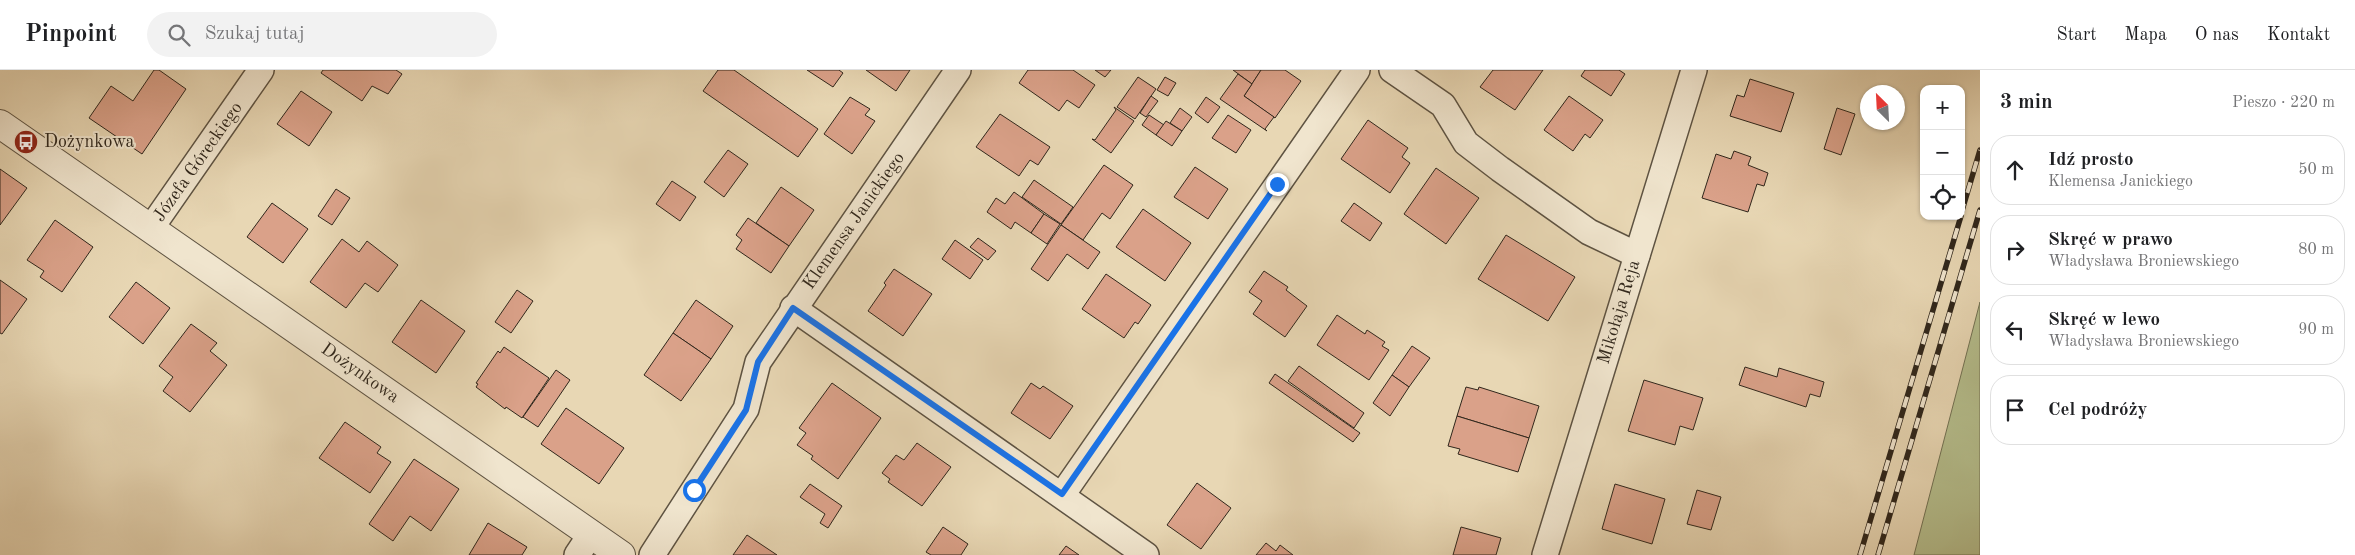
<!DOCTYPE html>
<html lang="pl">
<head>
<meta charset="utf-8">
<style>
	:root { --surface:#fff; --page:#f2f2f2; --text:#202124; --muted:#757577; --line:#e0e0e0 }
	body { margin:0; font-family:"Old Standard TT",serif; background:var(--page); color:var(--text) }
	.controls { position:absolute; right:15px; top:15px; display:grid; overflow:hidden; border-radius:10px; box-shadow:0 1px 4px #0004 }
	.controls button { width:45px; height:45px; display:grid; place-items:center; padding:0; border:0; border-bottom:1px solid var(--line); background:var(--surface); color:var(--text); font:25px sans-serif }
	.compass { position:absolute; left:1860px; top:15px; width:45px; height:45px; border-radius:50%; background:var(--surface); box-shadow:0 1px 4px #0004; rotate:336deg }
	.stop { position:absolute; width:15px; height:15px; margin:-11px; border:4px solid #1a73e8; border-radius:50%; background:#fff }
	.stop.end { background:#1a73e8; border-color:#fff; box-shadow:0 1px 5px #0008 }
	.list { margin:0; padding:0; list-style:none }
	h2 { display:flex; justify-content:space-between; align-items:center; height:65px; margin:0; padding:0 20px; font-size:21px }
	h2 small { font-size:16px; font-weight:400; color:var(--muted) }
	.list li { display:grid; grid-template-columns:32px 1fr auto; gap:15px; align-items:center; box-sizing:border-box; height:70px; margin:0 10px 10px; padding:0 10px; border:1px solid var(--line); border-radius:20px }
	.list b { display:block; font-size:19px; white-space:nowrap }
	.list p { margin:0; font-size:16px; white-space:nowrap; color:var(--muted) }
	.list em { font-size:16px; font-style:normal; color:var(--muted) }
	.icon { flex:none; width:28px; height:28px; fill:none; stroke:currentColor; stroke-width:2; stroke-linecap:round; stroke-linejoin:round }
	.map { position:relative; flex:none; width:1980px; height:485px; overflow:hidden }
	header { display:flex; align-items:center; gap:30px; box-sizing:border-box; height:70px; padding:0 25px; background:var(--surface); border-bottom:1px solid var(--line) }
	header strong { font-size:24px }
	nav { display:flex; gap:28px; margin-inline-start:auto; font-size:18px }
	.search { width:350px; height:45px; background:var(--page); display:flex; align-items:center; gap:12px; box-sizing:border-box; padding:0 18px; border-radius:28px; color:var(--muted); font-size:19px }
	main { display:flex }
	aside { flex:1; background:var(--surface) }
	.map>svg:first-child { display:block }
	.green { fill:#b5be8d; stroke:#727254 }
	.building { fill:#daa189; stroke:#30271c }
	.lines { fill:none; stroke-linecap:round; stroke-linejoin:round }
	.minor-casing { stroke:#5e5342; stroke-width:28 }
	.tertiary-casing { stroke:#5e5342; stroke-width:30 }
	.minor { stroke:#f0e5ce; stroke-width:25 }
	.tertiary { stroke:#f0e5ce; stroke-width:28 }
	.rail-casing { stroke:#30271c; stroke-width:5.5 }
	.rail { stroke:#f0e5ce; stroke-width:4; stroke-dasharray:11; stroke-linecap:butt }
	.route { stroke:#1a73e8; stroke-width:6 }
	.labels { text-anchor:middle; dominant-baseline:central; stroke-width:4; stroke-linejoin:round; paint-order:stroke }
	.poi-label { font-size:18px; fill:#30271c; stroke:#f0e5ce; text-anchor:start }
	.street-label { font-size:18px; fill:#30271c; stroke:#f0e5ce }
</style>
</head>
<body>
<header>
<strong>Pinpoint</strong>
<div class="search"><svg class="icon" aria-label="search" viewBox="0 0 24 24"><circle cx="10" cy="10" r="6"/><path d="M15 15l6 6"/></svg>Szukaj tutaj</div>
<nav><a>Start</a><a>Mapa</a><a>O nas</a><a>Kontakt</a></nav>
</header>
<main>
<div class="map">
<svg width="1980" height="485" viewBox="0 0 1980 485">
	<rect width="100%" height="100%" fill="#e8d7b4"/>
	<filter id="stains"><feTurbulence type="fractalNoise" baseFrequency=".004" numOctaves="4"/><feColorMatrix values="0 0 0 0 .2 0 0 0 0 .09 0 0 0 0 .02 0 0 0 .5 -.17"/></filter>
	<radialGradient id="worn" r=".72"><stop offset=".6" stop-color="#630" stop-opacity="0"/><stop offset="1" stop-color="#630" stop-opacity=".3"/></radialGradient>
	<polygon class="green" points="1980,232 1980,485 1914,485"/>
	<g class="building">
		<polygon points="154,0 159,0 186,19 142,84 89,48 111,16 133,31"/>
		<polygon points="323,0 396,0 402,4 388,24 372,16 362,31 321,3"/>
		<polygon points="718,0 734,0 818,59 798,87 703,21"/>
		<polygon points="807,0 839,0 843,3 833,17"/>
		<polygon points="866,0 910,0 896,21"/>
		<polygon points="1028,0 1073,0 1095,15 1079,38 1067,30 1059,41 1019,13"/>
		<polygon points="1095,0 1111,0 1105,7"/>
		<polygon points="1233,0 1261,0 1252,14"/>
		<polygon points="1261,0 1285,0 1301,11 1275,48 1244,26"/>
		<polygon points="1493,0 1543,0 1515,40 1480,17"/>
		<polygon points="1585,0 1619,0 1625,4 1611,26 1581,6"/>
		<polygon points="1238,4 1252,14 1244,26 1274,47 1265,59 1267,61 1220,29"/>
		<polygon points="1138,7 1156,19 1135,49 1117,37"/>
		<polygon points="1165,7 1176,13 1168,26 1157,20"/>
		<polygon points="1750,9 1794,23 1781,62 1730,46 1737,25 1744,27"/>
		<polygon points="301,21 332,42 309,76 277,54"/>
		<polygon points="1151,26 1158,31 1146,47 1140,43"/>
		<polygon points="1569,26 1603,50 1590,68 1585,64 1573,81 1544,60"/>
		<polygon points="850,27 870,39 865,45 875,51 852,84 824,64"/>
		<polygon points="1206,27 1220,37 1208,53 1195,43"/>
		<polygon points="1114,37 1134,51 1111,83 1092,69 1095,70 1116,40"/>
		<polygon points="1180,38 1192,47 1182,61 1170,53"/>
		<polygon points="1837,38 1855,44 1841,85 1824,79"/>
		<polygon points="1000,44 1050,77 1038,95 1030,90 1019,106 976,77"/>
		<polygon points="1149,45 1164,55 1156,65 1142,55"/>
		<polygon points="1228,45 1251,60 1236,83 1212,68"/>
		<polygon points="1368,50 1408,78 1402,87 1410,93 1390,123 1341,89"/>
		<polygon points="1166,51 1182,61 1172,76 1156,65"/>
		<polygon points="728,80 748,94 724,127 704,112"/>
		<polygon points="1734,81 1751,87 1748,95 1768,103 1764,116 1757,114 1748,142 1702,128 1716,84 1731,89"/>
		<polygon points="1104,95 1133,115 1110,149 1102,143 1083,170 1061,155"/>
		<polygon points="1195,97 1228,119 1208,149 1174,127"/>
		<polygon points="1436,98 1479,128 1446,174 1404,144"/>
		<polygon points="0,99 27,118 0,155"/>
		<polygon points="1034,110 1073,137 1061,154 1022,127"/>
		<polygon points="672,111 696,127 680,151 656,134"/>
		<polygon points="781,117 814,140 789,176 756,153"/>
		<polygon points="336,119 350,128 332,155 318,146"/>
		<polygon points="1014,122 1044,144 1031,163 1015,152 1011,159 987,142 996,128 1005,134"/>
		<polygon points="272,133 308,159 283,193 247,167"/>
		<polygon points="1354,133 1382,153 1370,171 1341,151"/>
		<polygon points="1143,139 1191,173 1165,211 1116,177"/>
		<polygon points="1044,144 1060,154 1047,174 1031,163"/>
		<polygon points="748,148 789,176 771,203 736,179 742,170 736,165"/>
		<polygon points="55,150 93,177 62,222 40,207 44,201 27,190"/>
		<polygon points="1061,155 1100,182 1088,199 1067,184 1048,211 1031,199"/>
		<polygon points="1506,165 1575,207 1548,251 1478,209"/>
		<polygon points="978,168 996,181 988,190 970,177"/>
		<polygon points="342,169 359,182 367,171 398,195 378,222 365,213 346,238 310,212"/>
		<polygon points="955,170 983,190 970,209 942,189"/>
		<polygon points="894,199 932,224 903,266 868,241 886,215 884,213"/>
		<polygon points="1264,201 1288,217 1286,220 1307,236 1285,267 1253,244 1262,231 1249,222"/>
		<polygon points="1106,204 1151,235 1138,254 1135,252 1124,268 1082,239"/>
		<polygon points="0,210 27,229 2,264 0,263"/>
		<polygon points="136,212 170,238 143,274 109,247"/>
		<polygon points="517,220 533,231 511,263 495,252"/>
		<polygon points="421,230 465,261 436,303 392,272"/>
		<polygon points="696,230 733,256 711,289 673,263"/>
		<polygon points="1337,245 1365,264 1367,260 1385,272 1382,276 1389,280 1369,310 1317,275"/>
		<polygon points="191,254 217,273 210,281 227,295 190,342 163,321 173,307 159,296"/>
		<polygon points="673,263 711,289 681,331 644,305"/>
		<polygon points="1412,276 1430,288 1409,317 1392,305"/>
		<polygon points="504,277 549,308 522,348 506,337 505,339 476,317 478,314 476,313 498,281 500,283"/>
		<polygon points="1299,296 1364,343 1354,358 1288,311"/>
		<polygon points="1745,297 1777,307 1779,298 1824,312 1820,327 1810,324 1806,337 1739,315"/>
		<polygon points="556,300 570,310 538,357 523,347"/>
		<polygon points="1275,304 1360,363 1353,372 1269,313"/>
		<polygon points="1392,305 1409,317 1390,346 1373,333"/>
		<polygon points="1644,310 1703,328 1693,360 1680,356 1675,375 1628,361"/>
		<polygon points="832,313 881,348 838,409 811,389 813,386 797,375 806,363 799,358"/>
		<polygon points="1031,313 1040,319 1043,316 1073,336 1050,369 1011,343"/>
		<polygon points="1466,317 1478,320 1479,317 1539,336 1529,368 1457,346"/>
		<polygon points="566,338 624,378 599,414 541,374"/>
		<polygon points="1457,346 1529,368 1518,402 1458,384 1460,379 1448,376"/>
		<polygon points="345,352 381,377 377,383 391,392 370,423 319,388"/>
		<polygon points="917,373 951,397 922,436 888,412 890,409 882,403 896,385 904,390"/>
		<polygon points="414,389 459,419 431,461 410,446 393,471 369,454"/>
		<polygon points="1197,413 1231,438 1201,479 1167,455"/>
		<polygon points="810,414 842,436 828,458 820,453 825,444 800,427"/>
		<polygon points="1615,414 1665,429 1652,474 1602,459"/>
		<polygon points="1697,420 1721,427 1711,460 1687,454"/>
		<polygon points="488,453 527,477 522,485 469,485"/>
		<polygon points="943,457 968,474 961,485 931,485 926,482"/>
		<polygon points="1461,457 1501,468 1496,485 1453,485"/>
		<polygon points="747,465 777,485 733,485"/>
		<polygon points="1266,473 1276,481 1280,475 1293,485 1256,485"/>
		<polygon points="1066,476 1079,485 1059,485"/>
	</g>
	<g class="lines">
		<g class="minor-casing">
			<g id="minor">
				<polyline points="1392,0 1443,35 1466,73 1500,99 1589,162 1637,185"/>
				<polyline points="151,158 261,0"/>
				<polyline points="793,238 1146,485"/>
				<polyline points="1062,425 1357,0"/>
				<polyline points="577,485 591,464"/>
				<polyline points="652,485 746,339 758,292 958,0"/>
				<polyline points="1545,485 1694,0"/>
			</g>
		</g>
		<g class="tertiary-casing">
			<polyline id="tertiary" points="0,54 621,485"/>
		</g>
		<use href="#minor" class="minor"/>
		<use href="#tertiary" class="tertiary"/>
		<g class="rail-casing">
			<g id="rail">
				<polyline points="1961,144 1980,80"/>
				<polyline points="1860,485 1961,146"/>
				<polyline points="1878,485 1980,140"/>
			</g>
		</g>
		<use href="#rail" class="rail"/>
	</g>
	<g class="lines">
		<polyline class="route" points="694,420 746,340 758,292 793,238 1062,424 1277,114"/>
	</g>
	<defs>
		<g id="bus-disc" transform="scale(1.25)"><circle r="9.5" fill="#8f2418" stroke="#f0e5ce"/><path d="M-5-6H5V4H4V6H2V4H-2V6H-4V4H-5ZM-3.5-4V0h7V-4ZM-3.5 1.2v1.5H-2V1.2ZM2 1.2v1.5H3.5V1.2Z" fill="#fff"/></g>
	</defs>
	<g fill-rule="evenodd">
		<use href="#bus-disc" x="26" y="72"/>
	</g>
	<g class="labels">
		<g class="poi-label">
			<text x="44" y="72">Dożynkowa</text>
		</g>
		<g class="street-label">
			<text transform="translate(198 92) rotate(-55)">Józefa Góreckiego</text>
			<text transform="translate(854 151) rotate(-55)">Klemensa Janickiego</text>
			<text transform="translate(1619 242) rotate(-73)">Mikołaja Reja</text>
			<text transform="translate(360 303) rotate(35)">Dożynkowa</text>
		</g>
	</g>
	<rect width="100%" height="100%" filter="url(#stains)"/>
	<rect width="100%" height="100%" fill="url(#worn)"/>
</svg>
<div class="controls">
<button>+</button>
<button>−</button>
<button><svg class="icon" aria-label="locate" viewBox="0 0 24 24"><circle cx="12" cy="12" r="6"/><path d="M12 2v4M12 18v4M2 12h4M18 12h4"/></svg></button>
</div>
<svg class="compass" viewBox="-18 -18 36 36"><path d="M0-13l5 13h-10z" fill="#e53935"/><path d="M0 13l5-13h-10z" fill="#757577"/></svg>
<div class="stop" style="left:694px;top:420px"></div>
<div class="stop end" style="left:1277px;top:114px"></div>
</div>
<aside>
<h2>3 min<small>Pieszo · 220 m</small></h2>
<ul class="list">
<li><svg class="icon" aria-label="ahead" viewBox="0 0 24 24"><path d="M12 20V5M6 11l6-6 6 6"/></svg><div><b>Idź prosto</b><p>Klemensa Janickiego</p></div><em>50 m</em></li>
<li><svg class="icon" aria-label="right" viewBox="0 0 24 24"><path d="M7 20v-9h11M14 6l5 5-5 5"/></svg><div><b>Skręć w prawo</b><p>Władysława Broniewskiego</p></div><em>80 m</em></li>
<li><svg class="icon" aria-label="left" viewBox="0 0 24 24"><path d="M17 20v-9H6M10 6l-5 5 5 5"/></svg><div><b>Skręć w lewo</b><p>Władysława Broniewskiego</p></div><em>90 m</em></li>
<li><svg class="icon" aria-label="arrive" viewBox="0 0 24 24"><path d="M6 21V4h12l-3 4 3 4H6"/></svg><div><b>Cel podróży</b></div></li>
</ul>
</aside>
</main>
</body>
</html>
